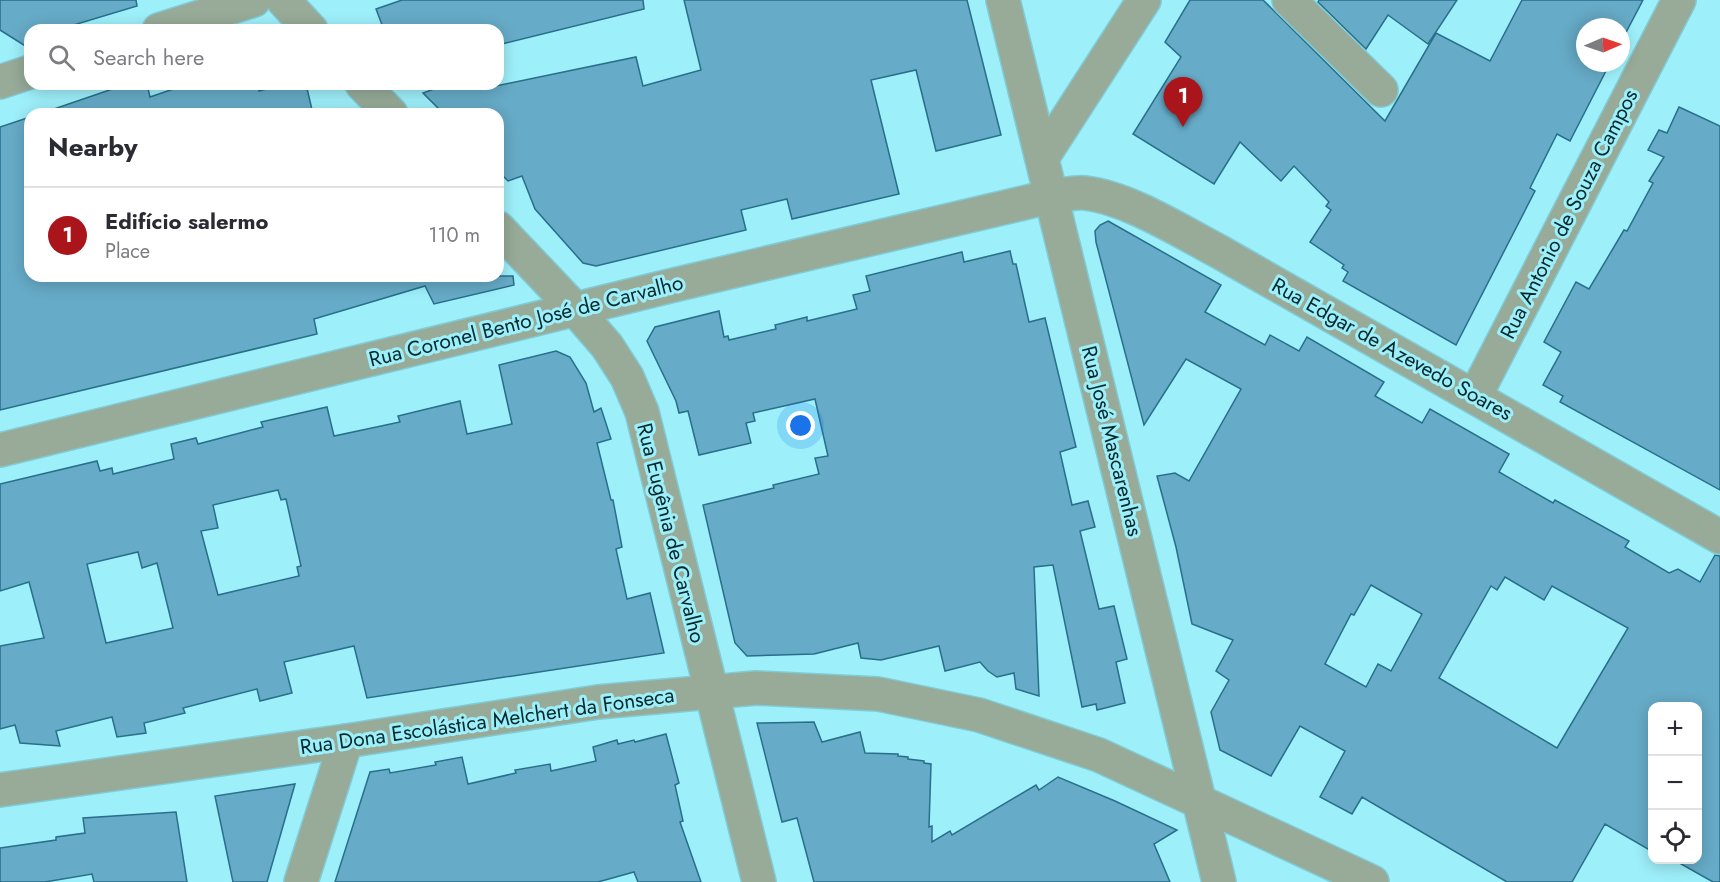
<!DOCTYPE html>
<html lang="en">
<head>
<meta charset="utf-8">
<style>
	:root { --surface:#fff; --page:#f7f7f7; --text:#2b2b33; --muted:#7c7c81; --line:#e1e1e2; --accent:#a9151a }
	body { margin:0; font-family:Jost,sans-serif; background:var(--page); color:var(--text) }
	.controls { position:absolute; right:18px; bottom:18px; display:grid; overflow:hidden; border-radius:12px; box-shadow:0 3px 15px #0003 }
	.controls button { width:54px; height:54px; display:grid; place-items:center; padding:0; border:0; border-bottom:2px solid var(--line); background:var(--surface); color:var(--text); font:30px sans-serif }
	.compass { position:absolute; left:1576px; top:18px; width:54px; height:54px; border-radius:50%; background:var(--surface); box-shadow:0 3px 15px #0003; rotate:88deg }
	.you { position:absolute; left:801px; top:426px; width:21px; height:21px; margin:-15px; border:4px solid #fff; border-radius:50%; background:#1a73e8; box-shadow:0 0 0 9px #1a73e833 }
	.badge { display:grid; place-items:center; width:39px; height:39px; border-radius:50%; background:var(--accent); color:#fff; font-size:20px; font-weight:700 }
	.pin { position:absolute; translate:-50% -50px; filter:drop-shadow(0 2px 3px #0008) }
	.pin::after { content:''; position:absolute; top:32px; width:21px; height:18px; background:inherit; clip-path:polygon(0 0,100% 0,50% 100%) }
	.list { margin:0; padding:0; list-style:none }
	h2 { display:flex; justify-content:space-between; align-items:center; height:78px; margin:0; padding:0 24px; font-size:26px }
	h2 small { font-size:20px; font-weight:400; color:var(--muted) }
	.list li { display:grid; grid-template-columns:39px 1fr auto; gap:18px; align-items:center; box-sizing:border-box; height:96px; padding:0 24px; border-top:2px solid var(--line) }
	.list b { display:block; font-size:22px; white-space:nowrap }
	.list p { margin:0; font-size:20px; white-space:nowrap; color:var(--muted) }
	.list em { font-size:20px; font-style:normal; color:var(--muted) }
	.icon { flex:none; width:33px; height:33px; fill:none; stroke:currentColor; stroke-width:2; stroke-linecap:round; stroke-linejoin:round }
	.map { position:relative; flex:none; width:1720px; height:882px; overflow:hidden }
	.search { position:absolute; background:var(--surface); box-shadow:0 3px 15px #0003; left:24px; top:24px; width:480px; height:66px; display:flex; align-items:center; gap:15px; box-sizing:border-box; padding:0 21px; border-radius:18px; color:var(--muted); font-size:22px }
	.panel { position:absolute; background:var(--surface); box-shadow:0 3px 15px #0003; left:24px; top:108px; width:480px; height:174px; border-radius:18px }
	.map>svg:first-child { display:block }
	.building { fill:#66abc7; stroke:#286f8a; stroke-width:1.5; fill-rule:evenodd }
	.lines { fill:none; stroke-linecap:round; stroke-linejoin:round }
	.minor-casing { stroke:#81cbd5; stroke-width:36 }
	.minor { stroke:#97ab98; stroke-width:33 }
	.labels { text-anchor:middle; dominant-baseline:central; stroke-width:6; stroke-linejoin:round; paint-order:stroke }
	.street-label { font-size:21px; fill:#04292d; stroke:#9deffa }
</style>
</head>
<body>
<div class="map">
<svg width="1720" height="882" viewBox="0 0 1720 882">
	<rect width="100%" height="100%" fill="#9deffa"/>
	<g class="building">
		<polygon points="0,0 136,0 137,6 57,30 30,30 30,49 0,30"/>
		<polygon points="402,0 643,0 644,9 498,45 498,30 384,30 376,9"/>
		<polygon points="684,0 967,0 1001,135 936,151 916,70 871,80 899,194 792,219 787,199 741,210 746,230 596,266 583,263 535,209 522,176 508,181 498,171 498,114 444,114 423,93 447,84 495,84 496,86 636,57 643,86 701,70"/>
		<polygon points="1190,0 1263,0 1385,121 1436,33 1490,61 1522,0 1643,0 1621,42 1621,27 1585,27 1585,63 1610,63 1570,141 1557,134 1530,188 1535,191 1456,345 1343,281 1348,272 1342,268 1344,265 1310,242 1331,210 1326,206 1329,202 1294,166 1281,181 1240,142 1214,184 1133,134 1181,57 1165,42"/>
		<polygon points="1319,0 1457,0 1428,44 1388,15 1366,49 1318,2"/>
		<polygon points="127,84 147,84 150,97 188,84 257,84 259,91 285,84 306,84 313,114 52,114 51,110"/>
		<polygon points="1679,107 1720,126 1720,490 1560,402 1563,396 1543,385 1561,352 1544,342 1576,282 1589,289 1624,230 1627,231 1653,183 1649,181 1664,157 1648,150 1659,130 1667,133"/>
		<polygon points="30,117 30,276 513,276 514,285 434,304 425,286 314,319 317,334 0,410 0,127"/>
		<path d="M1108 221 1221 285 1205 312 1265 345 1270 335 1299 351 1307 337 1384 382 1375 396 1422 423 1430 409 1509 454 1499 472 1553 503 1555 500 1629 541 1625 547 1669 573 1678 569 1700 582 1715 555 1720 556V882H1713L1674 860H1698V706H1653V852L1605 824 1572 882H1507L1362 797 1352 814 1320 797 1345 751 1300 726 1271 776 1220 750 1211 712 1229 680 1216 671 1233 640 1192 624 1176 547 1157 476 1175 473 1189 481 1241 389 1186 359 1144 425 1096 242 1095 231 1100 225ZM1505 577 1544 600 1552 586 1628 628 1557 748 1439 678 1491 586 1497 590ZM1371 585 1422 614 1391 671 1378 664 1366 687 1325 664 1351 614 1354 615Z"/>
		<polygon points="1010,251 1013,264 1016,264 1029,322 1045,318 1076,447 1060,452 1072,505 1088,501 1095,527 1080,531 1099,609 1114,606 1127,659 1116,662 1125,703 1097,710 1096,704 1082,707 1053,565 1034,567 1039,696 1016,689 1014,673 997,677 988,671 980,662 945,671 939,646 881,660 861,658 858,643 814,654 747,656 735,643 703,505 774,488 773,485 819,474 815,458 828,456 815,399 753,413 755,421 746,423 751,443 699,455 688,411 679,413 676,401 647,341 655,327 719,311 724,337 728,336 729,340 776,329 775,325 807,317 807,321 857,309 853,295 870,291 866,276 962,252 964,262"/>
		<path d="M556 351 570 357 586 383 594 412 601 408 611 439 597 443 611 500H613L622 547 616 549 627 599 650 593 664 653 367 698 354 646 284 662 292 693 260 701 257 689 183 708 185 713 144 723 146 733 117 737 112 717 56 731 60 746 20 743 15 725 0 729V646L44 638 29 582 0 591V484L97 461 100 471 112 468 113 474 174 459 171 444 196 438 198 444 263 427 261 422 327 407 334 436 400 422 398 416 460 401 467 434 512 424 499 365ZM278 490 281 500 286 499 301 566 297 567 299 576 218 595 201 531 218 528 213 505ZM138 552 142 568 157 563 173 628 106 643 87 564Z"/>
		<polygon points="814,722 822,742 860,732 865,753 898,754 898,756 908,757 908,759 924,761 924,763 931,764 929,827 932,826 932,842 950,831 952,835 1036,785 1039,790 1058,777 1115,801 1177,830 1154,844 1170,882 814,882 797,818 782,822 757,723"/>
		<polygon points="666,734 679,783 675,785 683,821 680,822 701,882 638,882 634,872 598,882 335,882 370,772 389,769 390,773 436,765 435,762 462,757 468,784 516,773 515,770 550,764 551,771 596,761 593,747 617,740 618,744 634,740 635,742"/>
		<polygon points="295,784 267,882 233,882 215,796"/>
		<polygon points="176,812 187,882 94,882 92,874 45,882 0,882 0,848 56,840 56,837 85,833 83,818"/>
	</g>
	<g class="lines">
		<g class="minor-casing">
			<g id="minor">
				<polyline points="283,0 311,30"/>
				<polyline points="1003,0 1219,882"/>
				<polyline points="1289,0 1381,90"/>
				<polyline points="159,30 254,0"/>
				<polyline points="0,82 30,72"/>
				<polyline points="362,84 391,114"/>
				<polyline points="1042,158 1144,0"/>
				<polyline points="498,228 575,309 607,346 627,377 642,412 759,882"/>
				<polyline points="1475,396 1679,0"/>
				<path d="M0 450 674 285 1053 196C1063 195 1075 192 1085 193 1128 198 1180 231 1218 251L1720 537"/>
				<polyline points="0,790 346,741 598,702 756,688 878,694 979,715 1099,755 1372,882"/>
				<polyline points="301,882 346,741"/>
			</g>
		</g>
		<use href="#minor" class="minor"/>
	</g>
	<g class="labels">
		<g class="street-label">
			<text transform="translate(1569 214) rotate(-63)">Rua Antonio de Souza Campos</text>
			<text transform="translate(526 321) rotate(-14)">Rua Coronel Bento José de Carvalho</text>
			<text transform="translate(1392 349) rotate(29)">Rua Edgar de Azevedo Soares</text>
			<text transform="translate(1112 441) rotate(76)">Rua José Mascarenhas</text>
			<text transform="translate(671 533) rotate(76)">Rua Eugênia de Carvalho</text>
			<text transform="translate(487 721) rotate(-8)">Rua Dona Escolástica Melchert da Fonseca</text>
		</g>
	</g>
</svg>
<div class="controls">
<button>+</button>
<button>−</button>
<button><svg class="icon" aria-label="locate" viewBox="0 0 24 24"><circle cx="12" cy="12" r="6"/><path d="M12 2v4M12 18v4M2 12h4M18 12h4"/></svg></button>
</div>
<svg class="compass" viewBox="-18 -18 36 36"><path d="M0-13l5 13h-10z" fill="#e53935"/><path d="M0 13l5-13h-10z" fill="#7c7c81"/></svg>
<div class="you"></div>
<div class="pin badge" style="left:1183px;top:127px">1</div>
<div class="search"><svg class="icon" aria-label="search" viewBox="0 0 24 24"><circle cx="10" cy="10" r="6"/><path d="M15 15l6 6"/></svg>Search here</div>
<section class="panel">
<h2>Nearby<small></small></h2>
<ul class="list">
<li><span class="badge">1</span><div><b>Edifício salermo</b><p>Place</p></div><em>110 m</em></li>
</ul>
</section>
</div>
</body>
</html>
